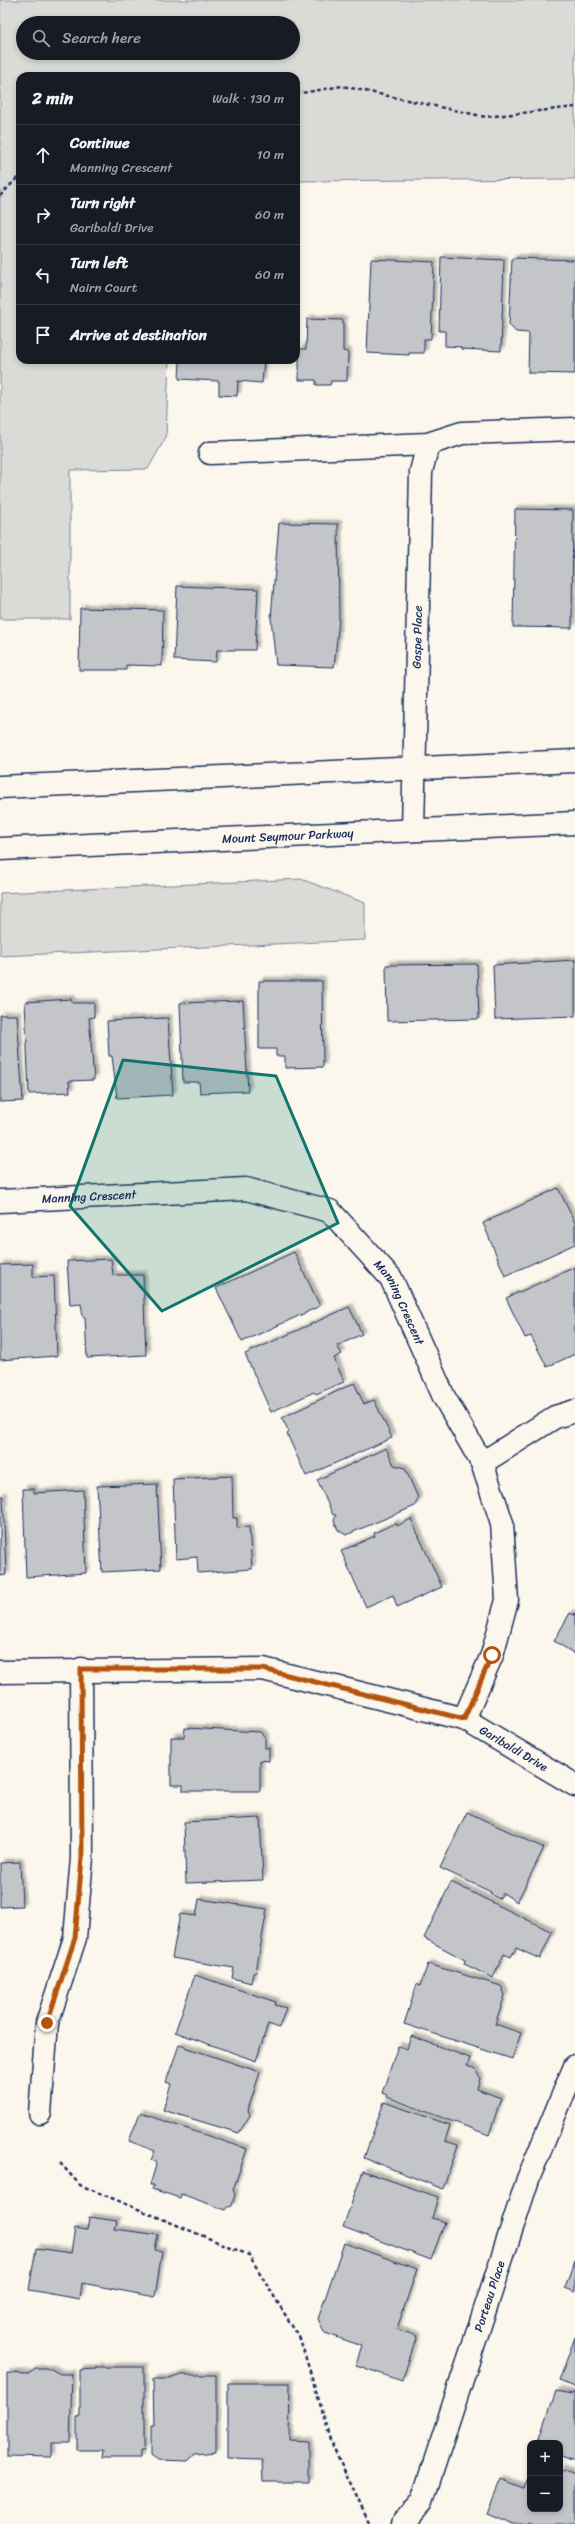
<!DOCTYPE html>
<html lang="en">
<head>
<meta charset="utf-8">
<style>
	:root { --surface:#171b24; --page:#20242c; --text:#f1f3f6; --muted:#9ea1a6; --line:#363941 }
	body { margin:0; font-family:Sriracha,sans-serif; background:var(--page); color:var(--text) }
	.controls { position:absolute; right:12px; bottom:12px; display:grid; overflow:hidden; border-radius:8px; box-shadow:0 2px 6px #0003 }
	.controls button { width:36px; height:36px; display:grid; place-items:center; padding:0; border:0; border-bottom:1px solid var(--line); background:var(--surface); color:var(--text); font:20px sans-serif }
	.stop { position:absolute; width:12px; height:12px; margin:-9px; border:3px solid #b45309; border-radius:50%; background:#fff }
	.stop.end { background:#b45309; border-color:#fff; box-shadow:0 1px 4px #0008 }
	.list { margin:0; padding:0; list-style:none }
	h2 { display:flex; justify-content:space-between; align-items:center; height:52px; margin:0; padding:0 16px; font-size:17px }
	h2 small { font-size:13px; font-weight:400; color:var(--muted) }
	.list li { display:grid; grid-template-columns:26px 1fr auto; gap:12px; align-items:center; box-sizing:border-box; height:60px; padding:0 16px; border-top:1px solid var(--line) }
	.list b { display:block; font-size:15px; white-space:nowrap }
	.list p { margin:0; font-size:13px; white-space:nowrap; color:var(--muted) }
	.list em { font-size:13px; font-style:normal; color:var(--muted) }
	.icon { flex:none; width:22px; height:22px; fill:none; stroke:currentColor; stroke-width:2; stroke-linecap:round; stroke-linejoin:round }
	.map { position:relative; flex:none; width:575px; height:2524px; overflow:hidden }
	.search { position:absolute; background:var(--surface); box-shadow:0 2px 6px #0003; left:16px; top:16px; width:284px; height:44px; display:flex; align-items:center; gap:10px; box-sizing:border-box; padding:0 14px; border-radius:22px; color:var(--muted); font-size:15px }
	.panel { position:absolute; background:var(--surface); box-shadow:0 2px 6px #0003; left:16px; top:72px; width:284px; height:292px; border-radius:12px }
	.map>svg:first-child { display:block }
	.green { fill:#dadad7; stroke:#7a849a; fill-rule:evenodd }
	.building { fill:#c3c5c9; stroke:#1b2f5e; filter:url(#shadow) }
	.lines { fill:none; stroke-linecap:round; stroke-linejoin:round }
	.street-casing { stroke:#1b2f5e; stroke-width:25 }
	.secondary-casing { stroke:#1b2f5e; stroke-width:25 }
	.path { stroke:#1b2f5e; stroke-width:2.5; stroke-dasharray:4 3; stroke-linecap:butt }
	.street { stroke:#fbf7ec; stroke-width:22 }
	.secondary { stroke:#fbf7ec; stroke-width:22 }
	.route { stroke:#b45309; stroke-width:5 }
	.marked { fill:#0f766e; fill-opacity:0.2; stroke:#0f766e; stroke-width:3; stroke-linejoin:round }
	.labels { text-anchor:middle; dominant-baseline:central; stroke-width:3; stroke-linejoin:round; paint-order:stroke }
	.street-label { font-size:12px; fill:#1b2f5e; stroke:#fbf7ec }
</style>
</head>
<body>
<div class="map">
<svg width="575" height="2524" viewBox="0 0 575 2524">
	<defs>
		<filter id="shadow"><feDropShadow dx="3.5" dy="-3.5" stdDeviation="1" flood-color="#0004"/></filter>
	</defs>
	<rect width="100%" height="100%" fill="#fbf7ec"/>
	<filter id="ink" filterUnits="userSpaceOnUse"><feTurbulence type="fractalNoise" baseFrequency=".025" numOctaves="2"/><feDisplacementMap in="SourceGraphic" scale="8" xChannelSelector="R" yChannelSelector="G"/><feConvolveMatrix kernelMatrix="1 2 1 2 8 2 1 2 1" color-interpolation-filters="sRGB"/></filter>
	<g filter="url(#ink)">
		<g class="green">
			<path d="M0 0H575V179L296 181V76H20V360H169L166 437 148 469 70 470V619H0ZM23 23H293V53H23Z"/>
			<polygon points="301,879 365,903 365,940 0,956 0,893"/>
		</g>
		<g class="building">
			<polygon points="441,257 504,260 501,351 461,349 461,347 445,346 445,331 439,331"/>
			<polygon points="512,258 575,260 575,374 528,373 529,333 516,332 509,325"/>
			<polygon points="371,259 434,262 431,339 424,339 424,353 409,353 409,355 367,353"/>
			<polygon points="307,319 343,320 343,351 348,352 347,381 331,381 330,385 316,385 316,380 299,380 299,349 306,349"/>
			<polygon points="180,360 264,360 262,383 238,381 237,396 219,395 219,381 179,379"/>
			<polygon points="515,509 573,510 572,628 513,627"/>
			<polygon points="279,523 338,524 339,619 334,667 276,665 271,618"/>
			<polygon points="177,586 258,589 255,650 217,650 216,662 174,660"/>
			<polygon points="80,608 163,610 162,666 126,665 126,670 79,670"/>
			<polygon points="575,960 575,1016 495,1019 493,965"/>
			<polygon points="477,964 479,1019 387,1021 386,965"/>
			<polygon points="259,981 322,981 323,1067 285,1068 285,1056 276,1056 276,1049 259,1049"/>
			<polygon points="71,999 72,1003 94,1003 94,1017 89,1018 94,1080 69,1081 70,1092 29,1094 25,1002"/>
			<polygon points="243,1001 248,1091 200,1093 199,1082 183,1082 180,1003"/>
			<polygon points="0,1015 17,1015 23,1101 0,1102"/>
			<polygon points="168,1018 173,1095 117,1098 112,1056 109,1056 107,1021"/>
			<polygon points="558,1188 575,1223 575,1244 505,1276 483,1223"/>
			<polygon points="294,1252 320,1306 242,1342 216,1288"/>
			<polygon points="111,1259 113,1275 143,1275 146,1355 87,1358 85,1317 83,1317 81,1304 70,1305 67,1261"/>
			<polygon points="33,1264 33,1277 54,1276 57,1356 0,1360 0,1265"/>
			<polygon points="575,1267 575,1354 547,1367 531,1336 525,1338 506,1298"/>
			<polygon points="349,1307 362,1334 337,1346 342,1354 334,1358 344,1382 316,1394 314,1392 271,1412 245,1354"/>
			<polygon points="354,1383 364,1404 374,1400 392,1438 306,1476 287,1434 289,1432 282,1418"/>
			<polygon points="386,1448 394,1465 405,1468 418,1498 415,1506 346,1535 338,1530 334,1521 336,1515 333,1515 317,1480"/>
			<polygon points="232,1476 233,1518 237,1518 237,1528 249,1527 252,1569 198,1573 197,1557 176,1559 173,1479"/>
			<polygon points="157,1484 161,1569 102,1572 97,1486"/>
			<polygon points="23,1489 34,1489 34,1493 83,1490 86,1573 26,1577"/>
			<polygon points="0,1496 3,1496 6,1575 0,1576"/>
			<polygon points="411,1519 442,1587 397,1607 393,1595 366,1607 341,1551 375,1536 374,1533 396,1523 397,1526"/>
			<polygon points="570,1613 574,1615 575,1613 575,1654 554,1641"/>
			<polygon points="185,1728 260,1732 265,1737 265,1748 269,1748 269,1761 260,1760 260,1791 183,1791 183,1785 171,1785 171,1737 184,1737"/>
			<polygon points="467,1812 544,1848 517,1902 503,1893 499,1899 490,1894 491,1892 440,1868"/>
			<polygon points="260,1818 263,1880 186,1883 184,1822"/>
			<polygon points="20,1862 22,1906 0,1907 0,1863"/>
			<polygon points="451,1882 552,1932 540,1959 516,1948 511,1957 504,1954 493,1978 464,1964 465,1960 424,1938"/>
			<polygon points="199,1899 267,1909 256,1972 253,1973 251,1983 232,1978 234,1968 172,1958 180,1914 196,1916"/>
			<polygon points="428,1964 501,1986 505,1995 495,2024 521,2033 512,2059 404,2024 417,1984 420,1986"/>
			<polygon points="195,1975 276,2002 275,2005 286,2008 279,2028 268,2024 256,2061 175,2032"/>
			<polygon points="411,2036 470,2058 467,2066 476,2069 480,2078 477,2089 501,2098 489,2135 387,2097 387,2095 382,2093 398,2046 407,2049"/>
			<polygon points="179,2045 260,2072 248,2110 250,2115 239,2133 163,2110 171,2084 166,2082"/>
			<polygon points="384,2102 450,2125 445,2141 458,2145 443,2189 364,2158"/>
			<polygon points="140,2113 247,2149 233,2190 235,2194 232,2206 228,2207 226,2210 181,2194 180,2198 152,2189 154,2185 150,2185 157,2162 151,2160 155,2151 129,2141"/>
			<polygon points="363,2171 438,2197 432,2218 445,2222 431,2260 343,2227"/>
			<polygon points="89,2217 117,2221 115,2229 158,2235 155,2250 162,2251 155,2297 82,2283 80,2299 29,2290 36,2248 71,2253 75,2228 87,2230"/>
			<polygon points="344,2243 417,2269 397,2329 417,2336 402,2381 356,2365 362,2346 325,2333 318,2319"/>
			<polygon points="575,2260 575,2292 565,2288"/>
			<polygon points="575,2337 575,2387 559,2381"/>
			<polygon points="96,2367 144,2367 144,2450 140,2450 140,2458 102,2458 103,2450 77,2450 77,2417 80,2417 80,2370 96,2369"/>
			<polygon points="36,2369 51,2369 60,2374 72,2374 70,2442 52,2442 52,2457 7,2456 7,2373 28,2374"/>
			<polygon points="181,2375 216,2375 216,2452 195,2454 188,2461 158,2460 151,2455 151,2426 154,2426 153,2379 169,2379"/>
			<polygon points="228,2383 290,2383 289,2440 309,2441 309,2482 263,2482 262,2460 228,2459"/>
			<polygon points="556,2391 573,2394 575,2392 575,2461 560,2456 560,2443 538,2443"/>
			<polygon points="560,2468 575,2474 575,2524 533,2524 528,2522 526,2524 513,2524 487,2513 501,2479 524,2488 530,2472 530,2509 560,2509"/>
		</g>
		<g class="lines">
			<g class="street-casing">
				<g id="street">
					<polyline points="210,453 428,444 462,433 575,429"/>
					<path id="s1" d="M413 830 421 472 428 444"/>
					<path id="s2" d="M0 1201 246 1189 330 1211 391 1278 444 1397 482 1463 502 1523 507 1600 492 1655 464 1719"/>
					<polyline points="482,1463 555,1417 575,1411"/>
					<path id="s3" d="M0 1672 263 1669 464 1719 575 1785"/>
					<polyline points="40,2113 47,2023 75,1938 82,1858 81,1669"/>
					<path id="s4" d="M402 2524 422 2501 528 2179 575 2066"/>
				</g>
			</g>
			<g class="secondary-casing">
				<g id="secondary">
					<polyline points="0,787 575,761"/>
					<path id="s5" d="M0 849 575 823"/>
				</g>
			</g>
			<g class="path">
				<polyline points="296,94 342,86 486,117 575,107"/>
				<polyline points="0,196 20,175"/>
				<polyline points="60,2163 80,2185 249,2255 300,2339 333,2446 369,2523"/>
			</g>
			<use href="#street" class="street"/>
			<use href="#secondary" class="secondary"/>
		</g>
	</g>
	<g class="lines" filter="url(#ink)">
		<polyline class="route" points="47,2023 75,1938 82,1858 81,1669 263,1669 464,1719 492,1655"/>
	</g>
	<path class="marked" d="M123 1060 276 1076 338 1223 162 1311 70 1206Z"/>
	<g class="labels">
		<g class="street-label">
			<text stroke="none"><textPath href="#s1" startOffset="193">Gaspe Place</textPath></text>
			<text stroke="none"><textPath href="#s5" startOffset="288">Mount Seymour Parkway</textPath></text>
			<text stroke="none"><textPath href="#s2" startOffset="89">Manning Crescent</textPath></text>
			<text stroke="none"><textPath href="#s2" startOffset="449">Manning Crescent</textPath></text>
			<text stroke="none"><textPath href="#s3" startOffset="528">Garibaldi Drive</textPath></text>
			<text stroke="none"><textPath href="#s4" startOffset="246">Porteau Place</textPath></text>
		</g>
	</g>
</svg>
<div class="controls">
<button>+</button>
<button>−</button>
</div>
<div class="stop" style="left:492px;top:1655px"></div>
<div class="stop end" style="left:47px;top:2023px"></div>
<div class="search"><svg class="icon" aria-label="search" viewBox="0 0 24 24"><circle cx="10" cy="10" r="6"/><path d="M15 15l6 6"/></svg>Search here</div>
<section class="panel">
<h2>2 min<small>Walk · 130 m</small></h2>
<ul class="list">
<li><svg class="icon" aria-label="ahead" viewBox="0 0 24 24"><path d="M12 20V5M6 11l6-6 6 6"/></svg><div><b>Continue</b><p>Manning Crescent</p></div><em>10 m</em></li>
<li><svg class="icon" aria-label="right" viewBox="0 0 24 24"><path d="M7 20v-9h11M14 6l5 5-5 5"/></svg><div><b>Turn right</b><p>Garibaldi Drive</p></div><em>60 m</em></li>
<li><svg class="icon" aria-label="left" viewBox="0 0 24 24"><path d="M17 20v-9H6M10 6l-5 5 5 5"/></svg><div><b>Turn left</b><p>Nairn Court</p></div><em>60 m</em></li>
<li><svg class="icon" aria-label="arrive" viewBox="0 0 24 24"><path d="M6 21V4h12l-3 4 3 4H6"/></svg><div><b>Arrive at destination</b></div></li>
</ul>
</section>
</div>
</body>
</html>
